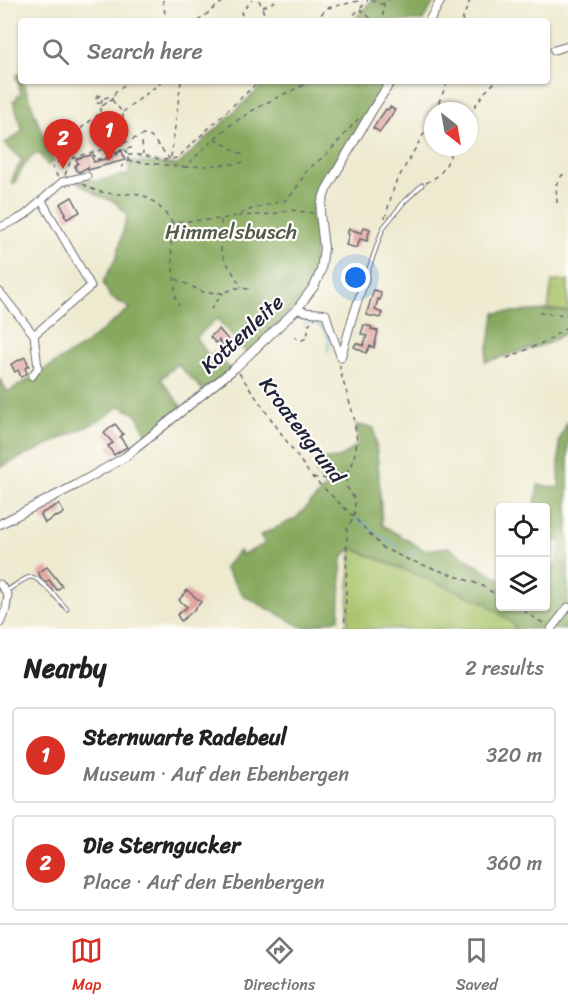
<!DOCTYPE html>
<html lang="en">
<head>
<meta charset="utf-8">
<style>
	:root { --surface:#fff; --page:#f6f6f6; --text:#222; --muted:#767676; --line:#e0e0e0; --accent:#d93025 }
	body { margin:0; font-family:Sriracha,sans-serif; background:var(--page); color:var(--text) }
	.controls { position:absolute; right:18px; bottom:18px; display:grid; overflow:hidden; border-radius:6px; box-shadow:0 2px 4px #0004 }
	.controls button { width:54px; height:54px; display:grid; place-items:center; padding:0; border:0; border-bottom:2px solid var(--line); background:var(--surface); color:var(--text); font:30px sans-serif }
	.compass { position:absolute; left:424px; top:102px; width:54px; height:54px; border-radius:50%; background:var(--surface); box-shadow:0 2px 4px #0004; rotate:149deg }
	.you { position:absolute; left:356px; top:278px; width:21px; height:21px; margin:-15px; border:4px solid #fff; border-radius:50%; background:#1a73e8; box-shadow:0 0 0 9px #1a73e833 }
	.badge { display:grid; place-items:center; width:39px; height:39px; border-radius:50%; background:var(--accent); color:#fff; font-size:20px; font-weight:700 }
	.pin { position:absolute; translate:-50% -50px; filter:drop-shadow(0 2px 3px #0008) }
	.pin::after { content:''; position:absolute; top:32px; width:21px; height:18px; background:inherit; clip-path:polygon(0 0,100% 0,50% 100%) }
	.list { margin:0; padding:0; list-style:none }
	h2 { display:flex; justify-content:space-between; align-items:center; height:78px; margin:0; padding:0 24px; font-size:26px }
	h2 small { font-size:20px; font-weight:400; color:var(--muted) }
	.list li { display:grid; grid-template-columns:39px 1fr auto; gap:18px; align-items:center; box-sizing:border-box; height:96px; margin:0 12px 12px; padding:0 12px; border:2px solid var(--line); border-radius:6px }
	.list b { display:block; font-size:22px; white-space:nowrap }
	.list p { margin:0; font-size:20px; white-space:nowrap; color:var(--muted) }
	.list em { font-size:20px; font-style:normal; color:var(--muted) }
	.icon { flex:none; width:33px; height:33px; fill:none; stroke:currentColor; stroke-width:2; stroke-linecap:round; stroke-linejoin:round }
	.map { position:relative; flex:none; width:568px; height:629px; overflow:hidden }
	.search { position:absolute; background:var(--surface); box-shadow:0 2px 4px #0004; left:18px; right:18px; top:18px; height:66px; display:flex; align-items:center; gap:15px; box-sizing:border-box; padding:0 21px; border-radius:6px; color:var(--muted); font-size:22px }
	.sheet { height:294px; background:var(--surface) }
	nav { display:flex; justify-content:space-around; align-items:center; box-sizing:border-box; height:84px; border-top:2px solid var(--line); background:var(--surface); font-size:16px; color:var(--muted) }
	nav a { display:grid; justify-items:center; gap:3px }
	nav .on { color:var(--accent) }
	.map>svg:first-child { display:block }
	.green { fill:#a9c369; stroke:#667252; stroke-width:1.5 }
	.forest { fill:#86a95d; stroke:#54664c; stroke-width:1.5 }
	.lines { fill:none; stroke-linecap:round; stroke-linejoin:round }
	.stream { stroke:#5dacd7; stroke-width:1.5 }
	.building { fill:#e1a6a2 }
	.service-casing { stroke:#69686f; stroke-width:5 }
	.minor-casing { stroke:#69686f; stroke-width:9 }
	.tertiary-casing { stroke:#69686f; stroke-width:10 }
	.path { stroke:#69686f; stroke-width:1.5; stroke-dasharray:4.5 4.5; stroke-linecap:butt }
	.service { stroke:#fff; stroke-width:3 }
	.minor { stroke:#fff; stroke-width:7 }
	.tertiary { stroke:#fff; stroke-width:8 }
	.labels { text-anchor:middle; dominant-baseline:central; stroke-width:4.5; stroke-linejoin:round; paint-order:stroke }
	.park-label { font-size:21px; fill:#515a4b; stroke:#fdfcf7 }
	.street-label { font-size:21px; fill:#22223b; stroke:#fdfcf7 }
</style>
</head>
<body>
<div class="map">
<svg width="568" height="629" viewBox="0 0 568 629">
	<rect width="100%" height="100%" fill="#fdfcf7"/>
	<filter id="ink" filterUnits="userSpaceOnUse"><feTurbulence type="fractalNoise" baseFrequency=".0167" numOctaves="2"/><feDisplacementMap in="SourceGraphic" scale="12" xChannelSelector="R" yChannelSelector="G"/><feConvolveMatrix kernelMatrix="1 2 1 2 8 2 1 2 1" color-interpolation-filters="sRGB"/></filter>
	<filter id="wash" filterUnits="userSpaceOnUse"><feTurbulence type="fractalNoise" baseFrequency=".008" numOctaves="4" result="noise"/><feDisplacementMap in="SourceGraphic" scale="24" xChannelSelector="R" yChannelSelector="G"/><feGaussianBlur stdDeviation="1.35" result="paint"/><feColorMatrix in="noise" values="0 0 0 0 0 0 0 0 0 0 0 0 0 0 0 0 0 1.4 0 .05"/><feComposite in="paint" operator="in"/></filter>
	<g filter="url(#wash)">
		<rect width="100%" height="100%" fill="#eeead0"/>
		<g class="green">
			<polygon points="552,281 568,281 568,311 548,310"/>
			<polygon points="351,548 484,602 514,624 515,629 347,629"/>
		</g>
		<g class="forest">
			<polygon points="372,0 435,0 423,21 353,21"/>
			<path d="M20 74 21 81H23L46 144 47 151 54 161 48 166 39 153C26 158 21 171 14 184L12 183 13 176 22 160 4 144 21 132 22 129 13 101 16 100 17 96 21 94 16 76Z"/>
			<polygon points="267,81 387,81 324,187 316,208 317,235 310,288 267,338 247,354 217,318 196,338 210,357 215,353 231,370 203,390 177,364 161,379 182,407 147,435 136,414 120,406 99,421 0,467 0,379 8,392 83,346 130,308 110,297 103,282 117,256 127,215 115,202 97,195 76,181 91,179 95,181 130,174 128,164 129,161 178,165"/>
			<polygon points="548,310 568,311 568,331 549,343 485,362 495,313"/>
			<path d="M568 420V629H515L513 624 484 602 351 548 342 558 339 619 304 628 244 596 224 568 239 551 242 555 265 544 260 535 295 519 326 487 316 472 319 459C341 459 341 459 358 444L356 425 374 428 378 463 382 525 424 550 448 547 500 579V606H546V566L556 565 562 542 546 540V508L535 507 538 485 559 488V441Z"/>
		</g>
		<g class="lines">
			<g class="stream">
				<polyline points="304,324 308,321 313,322 326,330 329,339 328,353"/>
				<polyline points="356,520 359,520 398,547"/>
				<polyline points="409,552 417,555"/>
			</g>
		</g>
		<g id="blocks">
			<g class="building">
				<polygon points="390,107 395,110 380,132 373,128 386,109 388,110"/>
				<polygon points="108,147 116,153 122,151 125,160 88,170 88,167 79,172 76,170 75,166 78,163 76,159 91,155 94,162 112,157"/>
				<polygon points="72,197 80,212 67,219 64,214 66,213 60,204"/>
				<polygon points="364,227 370,229 367,241 360,239 357,248 346,245 349,234 347,233 349,229 362,233"/>
				<polygon points="374,290 381,292 380,300 378,299 375,310 382,313 380,318 366,315"/>
				<polygon points="364,325 372,327 371,329 378,331 374,348 370,346 366,353 354,347 356,343 363,346 367,336 361,334"/>
				<polygon points="219,329 236,349 229,354 219,340 216,343 210,337"/>
				<polygon points="25,357 29,366 25,368 27,373 21,377 18,370 15,372 11,364"/>
				<polygon points="115,424 123,434 120,437 127,447 114,455 108,446 113,443 104,433"/>
				<polygon points="59,504 64,513 57,517 56,516 45,523 41,515 42,514 42,513"/>
				<polygon points="47,567 62,586 57,590 49,580 46,582 40,577 40,576 38,573"/>
				<polygon points="187,590 201,602 192,612 181,621 177,615 187,607 179,600"/>
			</g>
		</g>
	</g>
	<g filter="url(#ink)">
		<use href="#blocks" fill-opacity="0" stroke="#69686f" stroke-width="1.5"/>
		<g class="lines">
			<g class="service-casing">
				<g id="service">
					<polyline points="367,274 383,228 404,202 422,185"/>
					<path d="M6 591C12 588 25 577 31 577 40 577 60 602 67 609"/>
				</g>
			</g>
			<g class="minor-casing">
				<g id="minor">
					<polyline points="554,50 568,46"/>
					<polyline points="0,227 16,220 25,215 62,182 87,176"/>
					<polyline points="0,292 34,335 38,368 32,376"/>
					<path d="M297 309C308 315 315 311 326 314L330 328 341 358 352 319 366 276"/>
					<polyline points="34,335 91,286 42,201"/>
					<polyline points="0,584 8,595 6,609 0,623"/>
					<polyline points="551,629 568,607"/>
				</g>
			</g>
			<g class="tertiary-casing">
				<g id="tertiary">
					<polyline points="429,21 441,0"/>
					<polyline points="0,524 76,485 125,457 235,368 297,309 315,285 321,270 324,248 320,214 322,202 326,190 373,109 391,81"/>
				</g>
			</g>
			<g class="path">
				<polyline points="163,0 166,21"/>
				<polyline points="259,0 267,21"/>
				<polyline points="371,0 380,4 383,4"/>
				<polyline points="263,7 278,0"/>
				<polyline points="360,9 374,21"/>
				<polyline points="198,21 225,0"/>
				<polyline points="237,21 243,16 241,13 252,0"/>
				<polyline points="315,21 327,8 363,0"/>
				<polyline points="348,21 368,0"/>
				<polyline points="375,21 383,15 384,3 389,0"/>
				<polyline points="462,21 470,0"/>
				<polyline points="96,95 101,96 104,98 115,95"/>
				<polyline points="112,100 123,113 122,144 128,155 128,161 121,167"/>
				<path d="M102 106C108 102 114 100 115 92L129 81"/>
				<polyline points="435,111 448,81"/>
				<polyline points="123,112 163,81"/>
				<polyline points="469,114 485,92 496,81"/>
				<polyline points="215,139 245,156"/>
				<polyline points="142,142 143,154"/>
				<path d="M104 148 100 112C100 108 101 104 102 100L100 96 95 99 97 103C100 103 104 103 107 103"/>
				<polyline points="53,151 100,113"/>
				<polyline points="93,153 95,160 118,154 117,151 135,147"/>
				<polyline points="128,155 143,155 163,160 177,158 259,81"/>
				<polyline points="171,157 181,81"/>
				<path d="M128 161 185 167C202 151 218 133 238 120 261 104 288 92 313 81"/>
				<polyline points="185,167 235,164 244,162"/>
				<polyline points="65,175 71,160 75,157 122,144 143,135 151,137 170,159"/>
				<polyline points="58,177 52,168 61,160"/>
				<path d="M426 183C444 174 447 165 453 147"/>
				<path d="M83 184C96 193 109 194 125 194 129 194 135 193 139 194 153 198 164 211 172 222L221 219 236 216 252 209 286 200 294 192 307 170 327 154 360 117"/>
				<polyline points="557,203 556,185 562,175 568,175"/>
				<polyline points="238,216 273,214 291,210 313,213"/>
				<polyline points="385,218 395,184 430,123 433,116"/>
				<polyline points="221,220 221,253 242,288"/>
				<polyline points="172,223 171,246 176,300 179,305"/>
				<polyline points="176,279 203,292 224,293 235,288 252,289"/>
				<polyline points="211,309 223,293"/>
				<polyline points="539,313 568,315"/>
				<path d="M294 336 298 340C309 341 308 333 308 325L315 318"/>
				<polyline points="507,358 547,341 568,326"/>
				<polyline points="340,365 340,371 354,417 357,442 354,458 347,472 346,479 347,487 355,500 354,517 347,528 346,600 344,629"/>
				<polyline points="239,373 311,476 354,517 383,548 409,560 481,585 500,597"/>
				<path d="M313 477C323 480 336 477 346 472"/>
				<polyline points="516,606 546,625"/>
			</g>
			<use href="#service" class="service"/>
			<use href="#minor" class="minor"/>
			<use href="#tertiary" class="tertiary"/>
		</g>
	</g>
	<g class="labels">
		<g class="park-label">
			<text x="231" y="232">Himmelsbusch</text>
		</g>
		<g class="street-label">
			<text transform="translate(242 334) rotate(-43)">Kottenleite</text>
			<text transform="translate(302 430) rotate(53)">Kroatengrund</text>
		</g>
	</g>
</svg>
<div class="controls">
<button><svg class="icon" aria-label="locate" viewBox="0 0 24 24"><circle cx="12" cy="12" r="6"/><path d="M12 2v4M12 18v4M2 12h4M18 12h4"/></svg></button>
<button><svg class="icon" aria-label="layers" viewBox="0 0 24 24"><path d="M12 4l9 5-9 5-9-5zM3 14l9 5 9-5"/></svg></button>
</div>
<svg class="compass" viewBox="-18 -18 36 36"><path d="M0-13l5 13h-10z" fill="#e53935"/><path d="M0 13l5-13h-10z" fill="#767676"/></svg>
<div class="you"></div>
<div class="pin badge" style="left:109px;top:161px">1</div>
<div class="pin badge" style="left:63px;top:169px">2</div>
<div class="search"><svg class="icon" aria-label="search" viewBox="0 0 24 24"><circle cx="10" cy="10" r="6"/><path d="M15 15l6 6"/></svg>Search here</div>
</div>
<section class="sheet">
<h2>Nearby<small>2 results</small></h2>
<ul class="list">
<li><span class="badge">1</span><div><b>Sternwarte Radebeul</b><p>Museum · Auf den Ebenbergen</p></div><em>320 m</em></li>
<li><span class="badge">2</span><div><b>Die Sterngucker</b><p>Place · Auf den Ebenbergen</p></div><em>360 m</em></li>
</ul>
</section>
<nav>
<a class="on"><svg class="icon" aria-label="map" viewBox="0 0 24 24"><path d="M3 6l6-2 6 2 6-2v14l-6 2-6-2-6 2zM9 4v14M15 6v14"/></svg>Map</a>
<a><svg class="icon" aria-label="directions" viewBox="0 0 24 24"><path d="M12 3l9 9-9 9-9-9zM9 14v-3h6M13 9l2 2-2 2"/></svg>Directions</a>
<a><svg class="icon" aria-label="saved" viewBox="0 0 24 24"><path d="M7 4h10v16l-5-4-5 4z"/></svg>Saved</a>
</nav>
</body>
</html>
